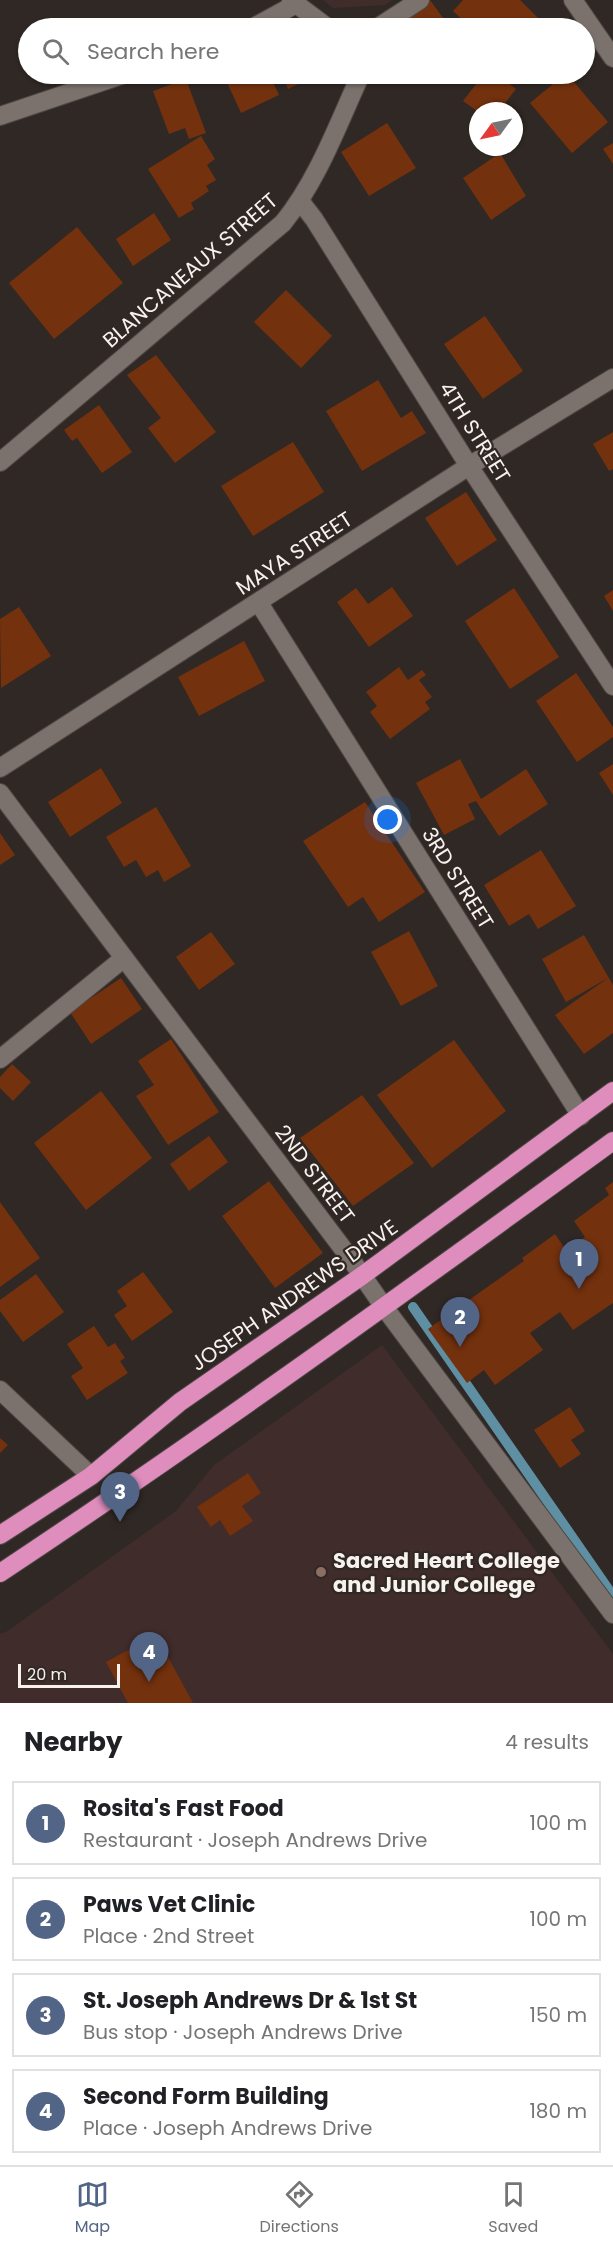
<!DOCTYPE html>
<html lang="en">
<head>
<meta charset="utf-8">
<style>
	:root { --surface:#fff; --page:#f2f2f2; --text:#202124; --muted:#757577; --line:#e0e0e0; --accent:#536586 }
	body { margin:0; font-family:Poppins,sans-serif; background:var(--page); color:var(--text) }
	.compass { position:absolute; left:469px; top:102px; width:54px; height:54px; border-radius:50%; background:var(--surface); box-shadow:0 2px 4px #0004; rotate:237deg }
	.scale { position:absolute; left:18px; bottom:15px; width:102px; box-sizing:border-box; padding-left:6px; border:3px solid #f8f2ef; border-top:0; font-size:16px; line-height:21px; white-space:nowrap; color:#f8f2ef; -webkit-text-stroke:4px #302824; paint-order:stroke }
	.you { position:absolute; left:388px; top:820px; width:21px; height:21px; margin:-15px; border:4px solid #fff; border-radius:50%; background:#1a73e8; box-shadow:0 0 0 9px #1a73e833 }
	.badge { display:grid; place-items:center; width:39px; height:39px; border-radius:50%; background:var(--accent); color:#fff; font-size:20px; font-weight:700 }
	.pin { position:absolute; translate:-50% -50px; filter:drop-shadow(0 2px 3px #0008) }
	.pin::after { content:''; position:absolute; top:32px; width:21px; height:18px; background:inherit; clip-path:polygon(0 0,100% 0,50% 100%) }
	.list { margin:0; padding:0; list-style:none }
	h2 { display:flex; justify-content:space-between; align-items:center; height:78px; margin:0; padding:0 24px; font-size:26px }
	h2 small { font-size:20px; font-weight:400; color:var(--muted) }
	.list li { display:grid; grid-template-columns:39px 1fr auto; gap:18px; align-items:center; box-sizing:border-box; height:84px; margin:0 12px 12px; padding:0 12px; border:2px solid var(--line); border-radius:0px }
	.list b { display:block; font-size:22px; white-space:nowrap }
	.list p { margin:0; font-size:20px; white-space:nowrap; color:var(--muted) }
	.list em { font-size:20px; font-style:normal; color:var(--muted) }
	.icon { flex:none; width:33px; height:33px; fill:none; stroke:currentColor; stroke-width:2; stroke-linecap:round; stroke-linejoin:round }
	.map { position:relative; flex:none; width:613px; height:1703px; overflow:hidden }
	.search { position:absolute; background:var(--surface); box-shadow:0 2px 4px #0004; left:18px; right:18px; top:18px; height:66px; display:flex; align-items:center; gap:15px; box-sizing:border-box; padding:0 21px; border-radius:33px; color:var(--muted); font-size:22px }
	.sheet { height:462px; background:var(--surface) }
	nav { display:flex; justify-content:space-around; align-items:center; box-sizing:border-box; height:84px; border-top:2px solid var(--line); background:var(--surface); font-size:16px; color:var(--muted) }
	nav a { display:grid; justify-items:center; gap:3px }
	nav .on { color:var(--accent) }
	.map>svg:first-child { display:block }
	.education { fill:#402c2a }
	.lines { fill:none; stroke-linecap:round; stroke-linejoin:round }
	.stream { stroke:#5e8fa3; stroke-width:10 }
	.building { fill:#73310e }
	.minor-casing { stroke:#4e4744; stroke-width:20 }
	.highway-casing { stroke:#4e4744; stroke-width:20 }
	.minor { stroke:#7b716d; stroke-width:18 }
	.highway { stroke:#de8dbd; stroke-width:18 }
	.education-dot { fill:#8d6e63; stroke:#302824; stroke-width:2 }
	.labels { text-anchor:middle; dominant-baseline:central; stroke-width:4.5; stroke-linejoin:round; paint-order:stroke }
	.street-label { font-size:21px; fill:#f8f2ef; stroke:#302824 }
	.poi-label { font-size:21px; font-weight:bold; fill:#f8f2ef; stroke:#302824; text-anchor:start }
</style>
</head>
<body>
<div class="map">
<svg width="613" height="1703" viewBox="0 0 613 1703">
	<rect width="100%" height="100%" fill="#302824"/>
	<g class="education">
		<polygon points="323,0 392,0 385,5 333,8"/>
		<polygon points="382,1345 613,1654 613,1703 0,1703 0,1634 6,1632 176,1511 214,1465"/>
	</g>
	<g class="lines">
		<polyline class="stream" points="413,1307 613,1596"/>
	</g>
	<g class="building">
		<polygon points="425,0 430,0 446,22 438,28 413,28 403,16"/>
		<polygon points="463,0 520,0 540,20 532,28 471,28 453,11"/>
		<polygon points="305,17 310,28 282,28"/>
		<polygon points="223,74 269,74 279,95 241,113"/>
		<polygon points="277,74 320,74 288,89 286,84 282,84"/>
		<polygon points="484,74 496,74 516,89 499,111 477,111 463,101"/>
		<polygon points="565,74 567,74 608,122 572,153 530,103"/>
		<polygon points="186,79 206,133 189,139 185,128 169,134 153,91"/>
		<polygon points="387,123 416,168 369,196 341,152"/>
		<polygon points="201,136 215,159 207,165 216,180 206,186 209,191 191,203 194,209 179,218 148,169"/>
		<polygon points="613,143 613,164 603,149"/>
		<polygon points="500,153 526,196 491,220 463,178"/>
		<polygon points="154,213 171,240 133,266 116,239"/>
		<polygon points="77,227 123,283 54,339 9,283"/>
		<polygon points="286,290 332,336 301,368 254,322"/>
		<polygon points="485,316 523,371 483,399 444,344"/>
		<polygon points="156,355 216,432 175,463 148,428 161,418 127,375"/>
		<polygon points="378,380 401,418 412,411 426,433 362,471 326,411"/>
		<polygon points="99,405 132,452 102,473 77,438 72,441 64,430"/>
		<polygon points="613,432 613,469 609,471 593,444"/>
		<polygon points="293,442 324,492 253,536 221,486"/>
		<polygon points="466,492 497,540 457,566 425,518"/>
		<polygon points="392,587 413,616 369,647 337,602 356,588 368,604"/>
		<polygon points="514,588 559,657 510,689 465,621"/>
		<polygon points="613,590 613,611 604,596"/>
		<polygon points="19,607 51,656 1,688 0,619"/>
		<polygon points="244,641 265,681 199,716 178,677"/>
		<polygon points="399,667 408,680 422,670 426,675 419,680 432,697 425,702 430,709 390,739 370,712 377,706 366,692"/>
		<polygon points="576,673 613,727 613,737 577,762 536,701"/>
		<polygon points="460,759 481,799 526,769 548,804 499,836 476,801 468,804 475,819 444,835 416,783"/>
		<polygon points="613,764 613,795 599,773"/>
		<polygon points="101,768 122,803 70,837 48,802"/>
		<polygon points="365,802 425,892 379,922 363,897 348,907 303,841"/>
		<polygon points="156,807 191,866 164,882 158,870 146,877 136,860 124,867 106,837"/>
		<polygon points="0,833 15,855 0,865"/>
		<polygon points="541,850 576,906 538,929 529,914 509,926 484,885"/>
		<polygon points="409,931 438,986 401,1006 371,952"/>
		<polygon points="211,932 235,964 199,990 176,957"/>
		<polygon points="584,935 613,985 613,1033 584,1054 555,1015 608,978 566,1002 542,959"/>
		<polygon points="121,978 142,1009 91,1044 70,1012"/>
		<polygon points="171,1039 219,1112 168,1145 136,1096 154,1085 138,1061"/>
		<polygon points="454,1040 506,1111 432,1168 377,1095"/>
		<polygon points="12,1064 31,1082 13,1101 0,1088 0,1077"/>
		<polygon points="101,1091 152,1158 86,1210 34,1143"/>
		<polygon points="362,1095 414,1163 353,1206 300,1138"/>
		<polygon points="209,1136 228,1162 189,1191 170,1164"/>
		<polygon points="269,1181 323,1253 275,1288 222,1216"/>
		<polygon points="613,1182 613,1303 573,1330 560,1312 530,1333 543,1350 495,1385 484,1370 467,1383 428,1329 524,1261 522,1258 555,1234 566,1250 585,1237 574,1221 609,1195 605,1188"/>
		<polygon points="0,1202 40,1258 0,1287"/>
		<polygon points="143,1272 173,1312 132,1341 114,1315 127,1306 117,1291"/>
		<polygon points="36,1274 64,1312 23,1342 0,1311 0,1300"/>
		<polygon points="94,1326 108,1347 115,1343 125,1358 120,1361 128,1373 87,1400 71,1376 83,1368 67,1344"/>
		<polygon points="570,1407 585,1431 571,1440 581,1454 560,1468 534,1430"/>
		<polygon points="0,1438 8,1445 0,1453"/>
		<polygon points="248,1473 261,1493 242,1506 253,1521 230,1536 220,1520 211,1527 197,1507"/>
		<polygon points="156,1635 193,1703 128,1703 106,1662"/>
	</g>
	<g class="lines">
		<g class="minor-casing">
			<g id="minor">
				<polyline points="291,0 328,28"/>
				<polyline points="573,0 613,58"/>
				<polyline points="252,28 296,4"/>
				<polyline points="377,28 420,0"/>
				<polyline points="0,116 125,74"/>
				<polyline points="300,201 314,219 469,466 613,686"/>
				<path d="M0 462 283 223C318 180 338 124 361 74"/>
				<polyline points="259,603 581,1116"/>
				<polyline points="0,768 469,466 613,378"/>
				<polyline points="0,793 350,1258 384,1307 613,1614"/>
				<polyline points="0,1059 124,958"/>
				<polyline points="0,1390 91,1476"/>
			</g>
		</g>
		<g class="highway-casing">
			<g id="highway">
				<polyline points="0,1535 91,1476 180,1402 363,1275 613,1091"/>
				<path d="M0 1573C208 1435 411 1288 613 1141"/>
			</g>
		</g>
		<use href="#minor" class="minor"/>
		<use href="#highway" class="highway"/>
	</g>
	<circle class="education-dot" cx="321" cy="1572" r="6"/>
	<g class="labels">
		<g class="street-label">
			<text transform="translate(190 270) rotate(-41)">BLANCANEAUX STREET</text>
			<text transform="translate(475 432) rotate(58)">4TH STREET</text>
			<text transform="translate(294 553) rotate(-33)">MAYA STREET</text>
			<text transform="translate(458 878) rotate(58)">3RD STREET</text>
			<text transform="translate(315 1174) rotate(53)">2ND STREET</text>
			<text transform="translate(294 1295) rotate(-35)">JOSEPH ANDREWS DRIVE</text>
		</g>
		<g class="poi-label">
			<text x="333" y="1560">Sacred Heart College<tspan x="333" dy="24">and Junior College</tspan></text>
		</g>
	</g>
</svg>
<svg class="compass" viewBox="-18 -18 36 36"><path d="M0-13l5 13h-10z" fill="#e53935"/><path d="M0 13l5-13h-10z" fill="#757577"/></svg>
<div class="scale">20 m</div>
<div class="you"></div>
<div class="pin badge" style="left:579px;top:1289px">1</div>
<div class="pin badge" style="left:460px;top:1347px">2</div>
<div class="pin badge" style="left:120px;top:1522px">3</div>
<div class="pin badge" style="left:149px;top:1682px">4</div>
<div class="search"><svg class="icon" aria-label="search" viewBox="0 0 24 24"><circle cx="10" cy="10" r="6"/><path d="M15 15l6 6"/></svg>Search here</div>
</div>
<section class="sheet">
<h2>Nearby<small>4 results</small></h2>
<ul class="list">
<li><span class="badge">1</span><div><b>Rosita's Fast Food</b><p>Restaurant · Joseph Andrews Drive</p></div><em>100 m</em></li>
<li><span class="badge">2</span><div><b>Paws Vet Clinic</b><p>Place · 2nd Street</p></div><em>100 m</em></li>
<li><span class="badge">3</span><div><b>St. Joseph Andrews Dr &amp; 1st St</b><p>Bus stop · Joseph Andrews Drive</p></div><em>150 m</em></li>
<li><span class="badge">4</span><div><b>Second Form Building</b><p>Place · Joseph Andrews Drive</p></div><em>180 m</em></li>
</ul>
</section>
<nav>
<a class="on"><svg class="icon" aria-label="map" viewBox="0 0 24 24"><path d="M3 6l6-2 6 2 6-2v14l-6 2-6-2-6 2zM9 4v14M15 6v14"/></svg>Map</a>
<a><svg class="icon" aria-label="directions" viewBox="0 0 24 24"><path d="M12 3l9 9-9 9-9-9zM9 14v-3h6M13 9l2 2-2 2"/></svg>Directions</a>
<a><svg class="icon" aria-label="saved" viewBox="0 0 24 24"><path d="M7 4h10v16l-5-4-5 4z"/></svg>Saved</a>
</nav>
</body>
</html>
